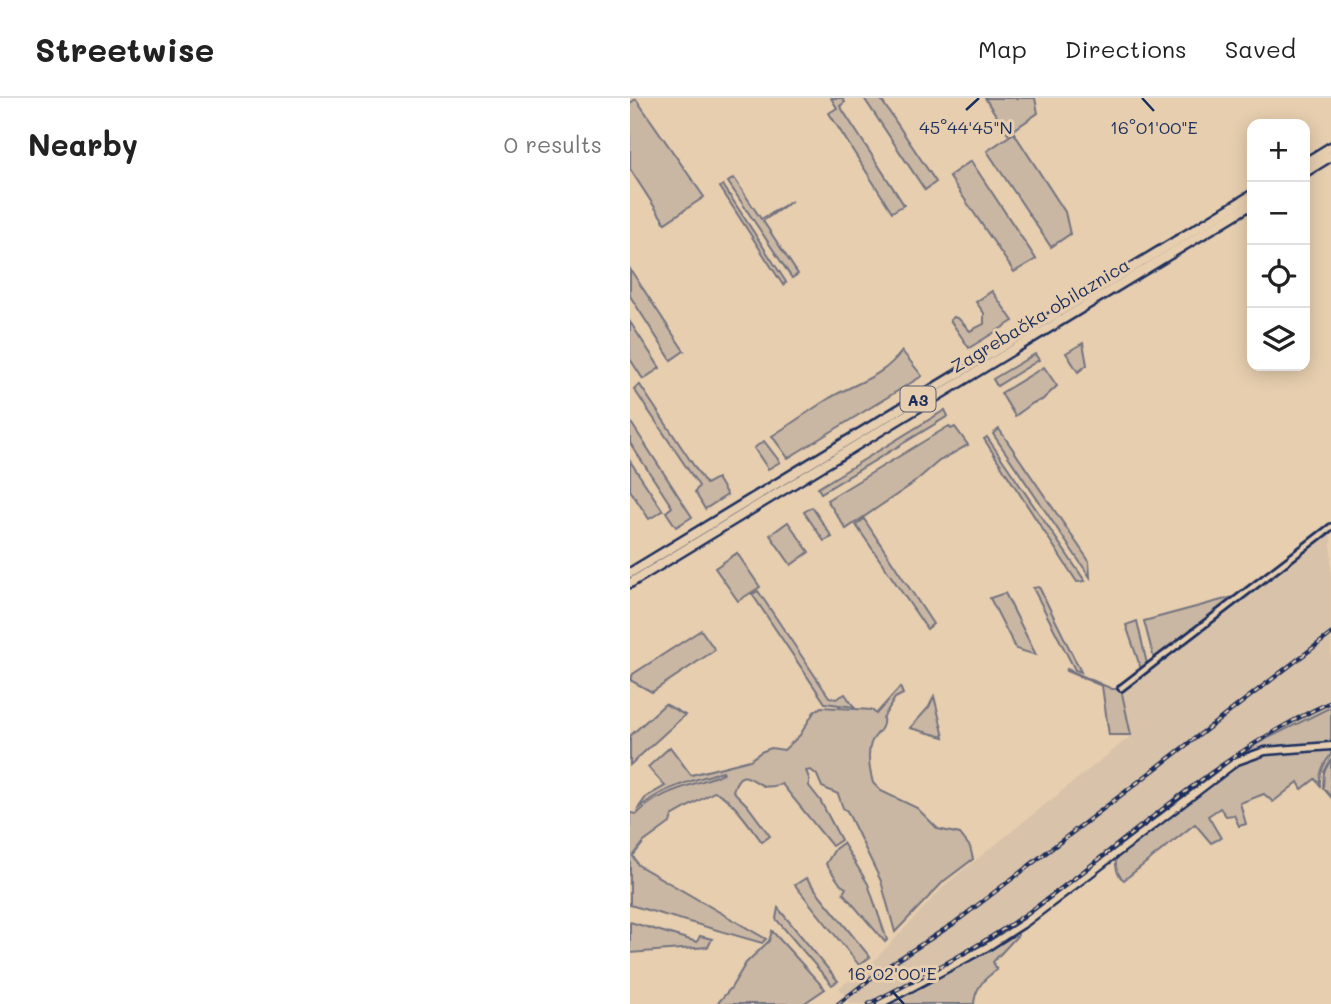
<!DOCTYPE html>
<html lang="en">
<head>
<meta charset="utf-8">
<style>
	:root { --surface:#fff; --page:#f2f2f2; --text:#222; --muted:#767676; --line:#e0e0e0 }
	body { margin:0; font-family:Mali,sans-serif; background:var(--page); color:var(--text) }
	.controls { position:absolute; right:21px; top:21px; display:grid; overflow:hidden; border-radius:14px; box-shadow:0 4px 18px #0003 }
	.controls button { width:63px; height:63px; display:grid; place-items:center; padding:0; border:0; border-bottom:2px solid var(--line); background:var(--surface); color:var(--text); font:35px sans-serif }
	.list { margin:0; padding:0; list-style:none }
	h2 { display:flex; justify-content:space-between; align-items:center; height:91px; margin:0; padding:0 28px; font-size:30px }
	h2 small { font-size:23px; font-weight:400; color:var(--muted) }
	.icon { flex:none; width:38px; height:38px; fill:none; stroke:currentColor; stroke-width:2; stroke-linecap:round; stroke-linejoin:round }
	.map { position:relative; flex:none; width:701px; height:906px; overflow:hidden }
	header { display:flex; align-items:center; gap:42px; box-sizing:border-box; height:98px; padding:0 35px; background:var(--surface); border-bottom:2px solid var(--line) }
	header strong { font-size:33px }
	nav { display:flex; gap:38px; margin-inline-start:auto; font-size:24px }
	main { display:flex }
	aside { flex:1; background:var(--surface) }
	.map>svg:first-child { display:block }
	.built { fill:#d8c2a9 }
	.green { fill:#cab7a3; stroke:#727380; stroke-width:2 }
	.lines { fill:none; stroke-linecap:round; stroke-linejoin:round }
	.street-casing { stroke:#1b2f5e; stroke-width:10 }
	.secondary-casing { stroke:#1b2f5e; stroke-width:11 }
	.highway-casing { stroke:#1b2f5e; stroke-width:13 }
	.street { stroke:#e7ceaf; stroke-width:4.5 }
	.secondary { stroke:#e7ceaf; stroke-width:6 }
	.highway { stroke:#e7ceaf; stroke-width:8 }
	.rail-casing { stroke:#1b2f5e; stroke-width:4.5 }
	.rail { stroke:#e7ceaf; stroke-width:2; stroke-dasharray:5; stroke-linecap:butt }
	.ticks { fill:none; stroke:#1b2f5e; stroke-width:2.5 }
	.labels { text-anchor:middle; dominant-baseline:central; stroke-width:6; stroke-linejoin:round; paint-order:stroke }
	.shield { fill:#e7ceaf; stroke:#585f76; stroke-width:2 }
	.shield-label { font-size:16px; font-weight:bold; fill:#1b2f5e }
	.street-label { font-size:18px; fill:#1b2f5e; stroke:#e7ceaf }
	.ticks-label { font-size:18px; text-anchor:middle; fill:#1b2f5e; stroke:#e7ceaf; stroke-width:6; stroke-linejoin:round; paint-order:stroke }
</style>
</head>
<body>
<header>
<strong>Streetwise</strong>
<nav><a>Map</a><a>Directions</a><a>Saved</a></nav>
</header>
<main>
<aside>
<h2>Nearby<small>0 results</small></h2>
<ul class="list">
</ul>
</aside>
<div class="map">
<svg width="701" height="906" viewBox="0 0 701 906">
	<rect width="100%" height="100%" fill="#e7ceaf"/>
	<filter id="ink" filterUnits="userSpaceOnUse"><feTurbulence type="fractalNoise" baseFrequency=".0143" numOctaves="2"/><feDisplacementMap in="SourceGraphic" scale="14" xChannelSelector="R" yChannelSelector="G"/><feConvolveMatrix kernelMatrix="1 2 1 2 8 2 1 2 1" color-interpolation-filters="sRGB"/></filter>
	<g filter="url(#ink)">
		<polygon class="built" points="701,432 701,609 628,645 583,676 395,822 353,849 247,906 221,906 209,890 244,863 317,785 501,638 491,591"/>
		<g class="green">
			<polygon points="201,0 212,0 215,4 210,8 274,107 262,114 199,15 207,10"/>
			<polygon points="234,0 250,0 306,84 295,92"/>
			<polygon points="355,0 405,0 408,15 378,36"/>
			<polygon points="6,1 74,99 35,125 0,71 0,5"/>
			<polygon points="384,35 435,114 440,136 421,149 357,53"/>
			<polygon points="341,63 406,161 384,174 319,78"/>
			<polygon points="104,80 131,121 162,103 133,123 168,176 162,180 98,84"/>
			<polygon points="93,87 156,184 153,187 90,89"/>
			<polygon points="0,171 54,253 41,262 0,198"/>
			<polygon points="362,193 383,223 339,250 320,222 324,219 329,221 340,233 354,226 354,215 346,204"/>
			<polygon points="0,224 30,270 13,281 0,261"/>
			<polygon points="453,245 457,267 448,274 436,255"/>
			<path d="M272 253 292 278 158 360 142 338C161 326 179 313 198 301 226 284 251 281 272 253Z"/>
			<polygon points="405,256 409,262 367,288 363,281"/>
			<polygon points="414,269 427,288 412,302 403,305 385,318 371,295"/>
			<polygon points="10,287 76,386 87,380 97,397 75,411 65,394 69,388 4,291"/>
			<polygon points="315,312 318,318 191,395 188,390"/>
			<polygon points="0,323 62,419 46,429 36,414 42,409 0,345"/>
			<polygon points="319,328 321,331 325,329 338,347 309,363 281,387 216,431 197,402"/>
			<polygon points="369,331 459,463 460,479 363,336"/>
			<polygon points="357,339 455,483 447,484 354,341"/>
			<polygon points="134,343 150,364 138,371 124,350"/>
			<polygon points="0,363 33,413 19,421 0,392"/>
			<polygon points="182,409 202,439 194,443 174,414"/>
			<polygon points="234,421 303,526 297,531 226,427"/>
			<polygon points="158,424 179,454 161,467 140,437"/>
			<polygon points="107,455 130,489 108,503 85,470"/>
			<polygon points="409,489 451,574 445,572 403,490"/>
			<polygon points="128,493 199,599 206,601 215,596 224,609 195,605 122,496"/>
			<polygon points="375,495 406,557 386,551 360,500"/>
			<polygon points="603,499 524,561 514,523"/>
			<polygon points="507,523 517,566 511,571 496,527"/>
			<polygon points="71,532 85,552 22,594 0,582 3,576"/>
			<polygon points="437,571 482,591 491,591 501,637 479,637 472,588 436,573"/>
			<path d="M270 589 273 596 265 600 253 620C255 632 245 635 241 645 237 656 240 674 243 685L251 693 287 710 308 731 330 736 340 749 343 761 314 783 265 834 251 783 217 713 213 710 208 696 192 689 187 677 181 672 176 673 179 680V688L190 702 211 742 202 748 152 686C146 687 140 690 134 688 122 684 111 666 103 693L117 707 140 738 132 744C121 730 100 697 84 694L42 718 40 725 14 744 3 758 8 767 136 841 132 845 0 807V715L7 716C31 691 64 688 94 675L93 673C61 684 32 689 7 712L16 699 35 688 18 669 40 649 61 677 120 662 131 654 141 650 154 652 170 637 184 614 191 609 242 612 246 616Z"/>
			<polygon points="304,598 314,639 280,630 299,609"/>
			<polygon points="35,606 55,617 0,667 0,638"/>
			<polygon points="701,609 701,646 637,651 597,667 628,645"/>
			<path d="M701 649V657C693 666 689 675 690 687L685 681 672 691 668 684 643 704 634 696 610 705 616 726 609 728 604 717 596 718 590 710 578 718 591 740 581 745 565 726 494 782C486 777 485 766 486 756L608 665 635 655Z"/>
			<polygon points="701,661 701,699 693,690 694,674"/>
			<polygon points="213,745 238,786 257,842 255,844 213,795 216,790 211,787 196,766 205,751"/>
			<polygon points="176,780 240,859 229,867 165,787"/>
			<polygon points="148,810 208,883 202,887 146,821"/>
			<polygon points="0,824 67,844 70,838 82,841 78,849 0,855"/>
			<polygon points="142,833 195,891 173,906 87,906 101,890 116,865 139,843"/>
			<path d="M387 834 388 837 363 864 367 872C354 880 345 890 344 906H255Z"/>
		</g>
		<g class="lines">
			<g class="street-casing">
				<polyline id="street" points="491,590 701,429"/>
			</g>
			<g class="secondary-casing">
				<polyline id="secondary" points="250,906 357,849 396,824 607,663 635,653 701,648"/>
			</g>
			<g class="highway-casing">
				<g id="highway">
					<polyline points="675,65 701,49"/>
					<polyline points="675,74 701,58"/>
					<polyline points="0,475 622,97"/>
					<polyline points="0,485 622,106"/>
				</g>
			</g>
			<use href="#street" class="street"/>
			<use href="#secondary" class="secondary"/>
			<use href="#highway" class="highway"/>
			<g class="rail-casing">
				<g id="rail">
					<polyline points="208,906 249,874 323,826 701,536"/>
					<path d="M239 906C297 876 355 846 409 807 504 738 592 653 701 604"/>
				</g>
			</g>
			<use href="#rail" class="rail"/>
		</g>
	</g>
	<path class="ticks" d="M512 0 524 13M336 12 349 0M262 893 274 906"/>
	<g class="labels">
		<rect class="shield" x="270.5" y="288.5" width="35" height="25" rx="5"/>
		<g class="shield-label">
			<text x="288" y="301">A3</text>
		</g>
		<g class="street-label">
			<text transform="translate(410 217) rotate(-31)">Zagrebačka obilaznica</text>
		</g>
	</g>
	<g class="ticks-label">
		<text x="336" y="36">45°44'45"N</text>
		<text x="524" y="36">16°01'00"E</text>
		<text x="262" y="882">16°02'00"E</text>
	</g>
</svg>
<div class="controls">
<button>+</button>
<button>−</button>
<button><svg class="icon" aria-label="locate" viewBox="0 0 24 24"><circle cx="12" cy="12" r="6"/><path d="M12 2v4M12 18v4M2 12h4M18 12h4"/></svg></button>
<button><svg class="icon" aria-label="layers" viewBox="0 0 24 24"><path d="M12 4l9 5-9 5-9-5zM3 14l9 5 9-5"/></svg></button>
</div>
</div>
</main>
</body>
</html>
